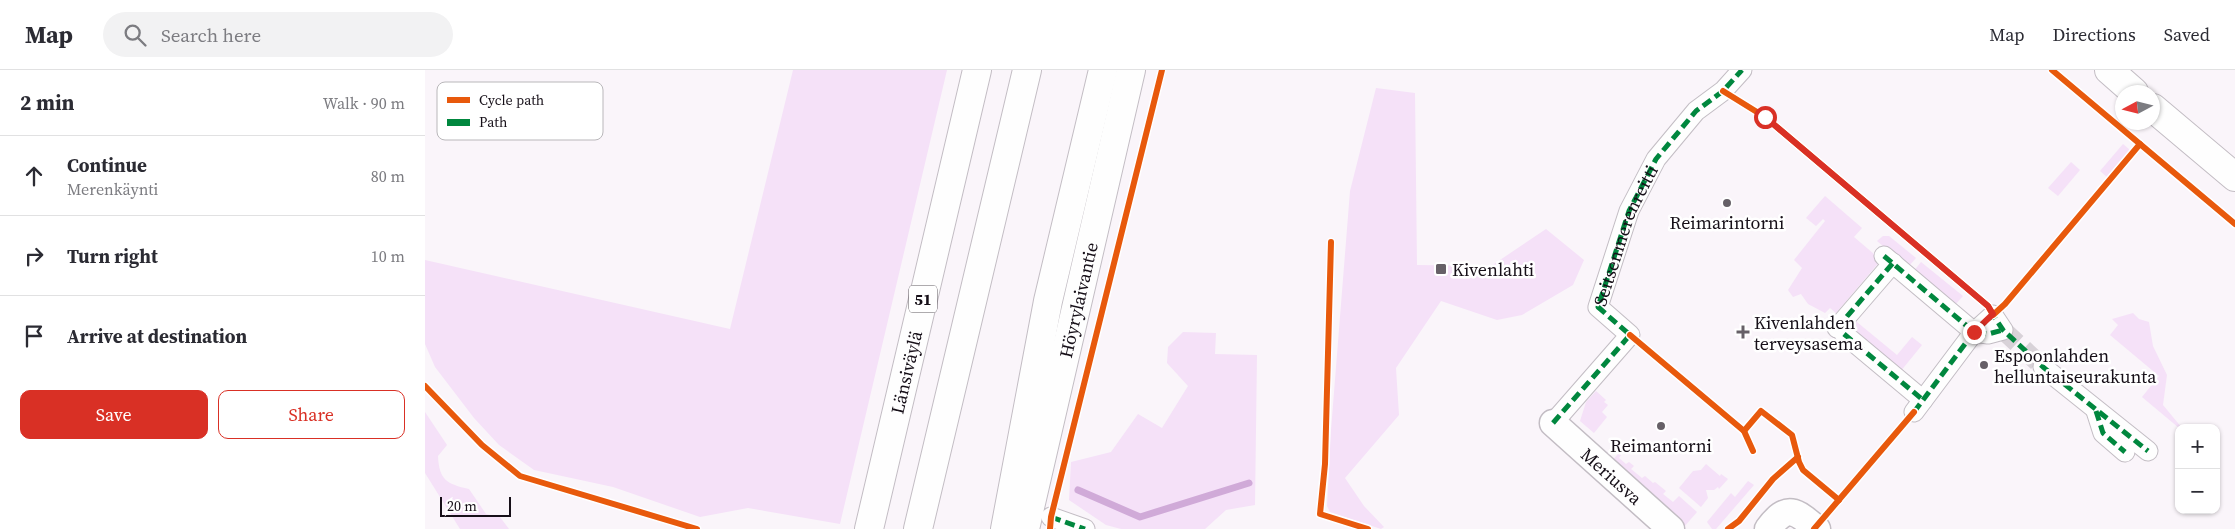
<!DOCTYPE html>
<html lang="en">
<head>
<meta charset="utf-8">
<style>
	:root { --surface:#fff; --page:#f2f2f3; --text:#2b2b33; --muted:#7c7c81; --line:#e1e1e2; --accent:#d93025 }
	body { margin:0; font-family:"Source Serif 4",serif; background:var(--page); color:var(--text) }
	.controls { position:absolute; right:15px; bottom:15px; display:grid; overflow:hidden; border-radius:10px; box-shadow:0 1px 4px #0004 }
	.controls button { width:45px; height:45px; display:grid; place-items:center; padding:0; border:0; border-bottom:1px solid var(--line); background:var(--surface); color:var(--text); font:25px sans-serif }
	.compass { position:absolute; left:1690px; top:15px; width:45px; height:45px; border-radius:50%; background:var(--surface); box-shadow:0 1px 4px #0004; rotate:263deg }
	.scale { position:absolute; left:15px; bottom:12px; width:71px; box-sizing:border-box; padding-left:5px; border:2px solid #160f18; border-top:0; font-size:14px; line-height:18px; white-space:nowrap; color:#160f18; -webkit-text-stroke:4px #fff; paint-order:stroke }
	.stop { position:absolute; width:15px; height:15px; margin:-11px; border:4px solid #d93025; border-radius:50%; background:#fff }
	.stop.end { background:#d93025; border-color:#fff; box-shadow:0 1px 5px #0008 }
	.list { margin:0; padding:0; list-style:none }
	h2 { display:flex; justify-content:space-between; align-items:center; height:65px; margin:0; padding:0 20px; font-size:21px }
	h2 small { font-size:16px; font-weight:400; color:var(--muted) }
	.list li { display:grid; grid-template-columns:32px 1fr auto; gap:15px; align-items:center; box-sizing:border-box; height:80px; padding:0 20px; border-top:1px solid var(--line) }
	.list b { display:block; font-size:19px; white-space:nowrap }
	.list p { margin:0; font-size:16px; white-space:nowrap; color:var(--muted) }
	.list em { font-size:16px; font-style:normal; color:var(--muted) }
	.actions { display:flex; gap:10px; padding:15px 20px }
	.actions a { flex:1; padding:11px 0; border:1px solid var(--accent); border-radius:10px; text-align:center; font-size:18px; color:var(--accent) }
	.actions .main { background:var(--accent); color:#fff }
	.icon { flex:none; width:28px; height:28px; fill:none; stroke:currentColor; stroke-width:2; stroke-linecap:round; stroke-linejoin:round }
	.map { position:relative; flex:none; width:1810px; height:459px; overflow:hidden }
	header { display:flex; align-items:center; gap:30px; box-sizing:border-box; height:70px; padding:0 25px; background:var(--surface); border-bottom:1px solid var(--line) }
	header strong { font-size:24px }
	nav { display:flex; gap:28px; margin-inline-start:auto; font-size:18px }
	.search { width:350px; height:45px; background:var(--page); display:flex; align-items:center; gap:12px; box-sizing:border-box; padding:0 18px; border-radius:28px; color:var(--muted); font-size:19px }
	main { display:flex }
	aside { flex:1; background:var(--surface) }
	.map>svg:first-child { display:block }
	.green { fill:#f5e1f8 }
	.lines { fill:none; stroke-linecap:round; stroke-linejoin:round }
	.stream { stroke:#d0aad8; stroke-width:7 }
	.pedestrian-tunnel { stroke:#d8d2d8; stroke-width:19; stroke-dasharray:19 9; stroke-linecap:butt }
	.pedestrian-casing { stroke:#c3bdc4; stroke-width:21 }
	.minor-casing { stroke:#c3bdc4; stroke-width:29 }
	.tertiary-casing { stroke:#c3bdc4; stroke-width:30 }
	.motorway-casing { stroke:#c3bdc4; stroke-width:30 }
	.pedestrian { stroke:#fefefe; stroke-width:19 }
	.minor { stroke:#fefefe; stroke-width:26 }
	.tertiary { stroke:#fefefe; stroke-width:28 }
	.motorway { stroke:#fefefe; stroke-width:28 }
	.quiet { stroke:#00873e; stroke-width:5; stroke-dasharray:10 5; stroke-linecap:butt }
	.cycleway-casing { stroke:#fff; stroke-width:9 }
	.cycleway { stroke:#e8590c; stroke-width:6 }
	.route { stroke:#d93025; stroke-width:6 }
	.poi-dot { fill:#666067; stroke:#fff; stroke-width:2 }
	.labels { text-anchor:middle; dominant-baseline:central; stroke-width:5; stroke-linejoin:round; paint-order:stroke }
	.shield { fill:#fff; stroke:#5c575d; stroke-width:1 }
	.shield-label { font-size:16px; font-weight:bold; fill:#160f18 }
	.poi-label { font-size:18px; fill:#160f18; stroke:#fff; text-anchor:start }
	.street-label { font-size:18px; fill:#160f18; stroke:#fff }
	.key { fill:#fff; stroke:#b9b7ba; stroke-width:1 }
	.key-label { font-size:14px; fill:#160f18 }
</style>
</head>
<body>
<header>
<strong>Map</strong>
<div class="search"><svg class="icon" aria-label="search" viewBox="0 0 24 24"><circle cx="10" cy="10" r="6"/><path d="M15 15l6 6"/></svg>Search here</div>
<nav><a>Map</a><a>Directions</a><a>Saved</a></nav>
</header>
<main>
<aside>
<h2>2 min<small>Walk · 90 m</small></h2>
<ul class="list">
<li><svg class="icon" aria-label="ahead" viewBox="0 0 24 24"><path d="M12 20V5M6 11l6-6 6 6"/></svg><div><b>Continue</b><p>Merenkäynti</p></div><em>80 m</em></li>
<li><svg class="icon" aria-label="right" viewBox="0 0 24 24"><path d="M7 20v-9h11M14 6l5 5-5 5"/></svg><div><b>Turn right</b></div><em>10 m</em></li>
<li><svg class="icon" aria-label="arrive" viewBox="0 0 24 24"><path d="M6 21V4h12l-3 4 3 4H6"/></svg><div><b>Arrive at destination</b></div></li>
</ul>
<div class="actions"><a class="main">Save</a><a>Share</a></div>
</aside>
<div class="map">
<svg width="1810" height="459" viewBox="0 0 1810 459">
	<rect width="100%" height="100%" fill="#faf5fa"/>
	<g class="green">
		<polygon points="368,0 522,0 415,454 323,438 275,447 188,417 109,400 74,375 49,348 10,297 0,274 0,190 305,259"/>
		<polygon points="951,18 990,23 992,195 1066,196 1121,159 1159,190 1148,215 1097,245 1072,250 1016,231 971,298 974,345 920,408 939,436 959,457 956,459 905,442 902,436 906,360 925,121"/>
		<polygon points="1698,74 1705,80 1682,107 1675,101"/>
		<polygon points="1646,92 1655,100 1633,126 1623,118"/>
		<polygon points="1400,126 1437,158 1429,167 1456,190 1411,243 1405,238 1400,243 1383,234 1376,224 1368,227 1363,220 1377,198 1369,190 1400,151 1398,149 1391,156 1381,148"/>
		<polygon points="1458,166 1464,166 1491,188 1483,197 1452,171"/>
		<polygon points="1496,192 1538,226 1529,236 1488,202"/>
		<polygon points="1708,243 1714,249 1724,252 1728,276 1742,305 1738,335 1757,358 1754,358 1717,327 1734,306 1685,265 1693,255 1687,249"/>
		<polygon points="1427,248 1472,285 1487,267 1497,275 1475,302 1419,257"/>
		<polygon points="758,262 791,263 790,284 832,285 830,435 801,440 780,459 696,459 681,455 644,430 646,392 686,382 713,344 737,358 763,316 742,293 743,277"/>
		<polygon points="1171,321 1181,330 1179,332 1183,335 1177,342 1182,347 1169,363 1155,351 1161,332"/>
		<path d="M0 342 22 375 13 386C14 410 22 414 44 419L61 444 75 447 84 459H35L0 403Z"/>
		<polygon points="1194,383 1196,385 1194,388 1201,394 1204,392 1209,396 1206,399 1217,408 1220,406 1228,413 1230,412 1241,421 1238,424 1248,432 1254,426 1272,442 1259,457 1184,394"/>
		<polygon points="1281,394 1295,406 1296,404 1303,409 1294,419 1293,417 1289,420 1281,420 1283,428 1276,437 1254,418 1268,401 1276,400"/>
		<polygon points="1323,411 1329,415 1291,459 1287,459 1282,452 1306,423 1310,427"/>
	</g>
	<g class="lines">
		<polyline class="stream" points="653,420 715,447 824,413"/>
		<polyline class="pedestrian-tunnel" points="1578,260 1618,297"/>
		<g class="pedestrian-casing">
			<g id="pedestrian">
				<polyline points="1459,186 1549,262 1563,264 1578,260 1568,245 1549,262 1489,342"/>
				<polyline points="1412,258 1468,193"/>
				<polyline points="1419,264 1498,330"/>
				<polyline points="1618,297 1723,381"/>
				<polyline points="1671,341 1678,363 1700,382"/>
				<path id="s1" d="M1128 353 1205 265 1173 237 1204 141 1231 89 1271 41 1298 21 1317 0"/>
				<polyline points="626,447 660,459"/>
			</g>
		</g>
		<g class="minor-casing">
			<g id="minor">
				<path id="s2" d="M1128 353 1246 459"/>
				<path d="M1343 459C1362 433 1371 441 1392 459"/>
			</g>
		</g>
		<g class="tertiary-casing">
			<g id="tertiary">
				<polyline points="1684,0 1709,22"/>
				<polyline points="1728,38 1810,107"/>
				<polyline points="580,459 623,231 678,0"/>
				<path id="s3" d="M600 459 706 0"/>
			</g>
		</g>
		<g class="motorway-casing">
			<g id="motorway">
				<path id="s4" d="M444 459 552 0"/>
				<polyline points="493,459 602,0"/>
			</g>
		</g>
		<use href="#pedestrian" class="pedestrian"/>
		<use href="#minor" class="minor"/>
		<use href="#tertiary" class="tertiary"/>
		<use href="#motorway" class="motorway"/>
		<g class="quiet">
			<polyline points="1459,186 1549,262 1563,264 1578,260"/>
			<polyline points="1412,258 1468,193"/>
			<polyline points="1419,264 1498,330"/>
			<polyline points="1671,341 1678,363 1700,382"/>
			<polyline points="1489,342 1549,262 1568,245 1578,260 1618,297 1723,381"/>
			<polyline points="1128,353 1205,265 1173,237 1204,141 1231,89 1271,41 1298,21 1317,0"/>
			<polyline points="626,447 660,459"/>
		</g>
		<g class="cycleway-casing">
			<g id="cycleway">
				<polyline points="1627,0 1810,154"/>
				<polyline points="1298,21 1340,47 1563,236 1568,245 1580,234 1715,74"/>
				<polyline points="906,172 900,394 895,444 943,459"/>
				<polyline points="1205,265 1319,361 1328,381"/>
				<polyline points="0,316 57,375 95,406 272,459"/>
				<polyline points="1319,361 1336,341 1367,365 1374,392 1378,400 1414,430"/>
				<polyline points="625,459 626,447 737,0"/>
				<polyline points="1303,459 1314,451 1348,409 1373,387"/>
				<polyline points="1389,459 1489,342"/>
			</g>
		</g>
		<use href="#cycleway" class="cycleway"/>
	</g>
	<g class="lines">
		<polyline class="route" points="1340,47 1563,236 1568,244 1549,262"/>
	</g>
	<g class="poi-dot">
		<circle cx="1302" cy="133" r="5"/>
		<rect x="1010" y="193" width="12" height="12" rx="2.5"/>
		<path d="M1315.5 254.5h5v5h5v5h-5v5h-5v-5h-5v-5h5z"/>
		<circle cx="1559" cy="295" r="5"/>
		<circle cx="1236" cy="356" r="5"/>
	</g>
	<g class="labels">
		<rect class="shield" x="484" y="215.5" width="28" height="27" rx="4"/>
		<g class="shield-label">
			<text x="498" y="229">51</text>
		</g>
		<g class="poi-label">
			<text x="1302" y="152" text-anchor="middle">Reimarintorni</text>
			<text x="1027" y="199">Kivenlahti</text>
			<text x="1329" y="252">Kivenlahden<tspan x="1329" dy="21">terveysasema</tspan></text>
			<text x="1569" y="285">Espoonlahden<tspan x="1569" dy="21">helluntaiseurakunta</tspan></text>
			<text x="1236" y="375" text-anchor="middle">Reimantorni</text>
		</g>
		<g class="street-label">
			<text stroke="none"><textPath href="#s1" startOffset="236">Seitsenmerenreitti</textPath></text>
			<text stroke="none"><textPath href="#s3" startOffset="235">Höyrylaivantie</textPath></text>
			<text stroke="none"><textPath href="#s4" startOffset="161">Länsiväylä</textPath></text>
			<text stroke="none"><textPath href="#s2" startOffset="79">Meriusva</textPath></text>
		</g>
	</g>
	<rect x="12" y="12" width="166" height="58" rx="8" class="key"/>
	<rect x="22" y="27" width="23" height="6" fill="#e8590c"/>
	<rect x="22" y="49" width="23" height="7" fill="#00873e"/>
	<g class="key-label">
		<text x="54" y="35">Cycle path</text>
		<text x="54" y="57">Path</text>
	</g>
</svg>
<div class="controls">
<button>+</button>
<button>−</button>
</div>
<svg class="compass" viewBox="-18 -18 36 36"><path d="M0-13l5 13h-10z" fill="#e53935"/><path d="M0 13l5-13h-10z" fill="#7c7c81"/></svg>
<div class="scale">20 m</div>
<div class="stop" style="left:1340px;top:47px"></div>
<div class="stop end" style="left:1549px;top:262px"></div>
</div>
</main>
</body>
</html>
